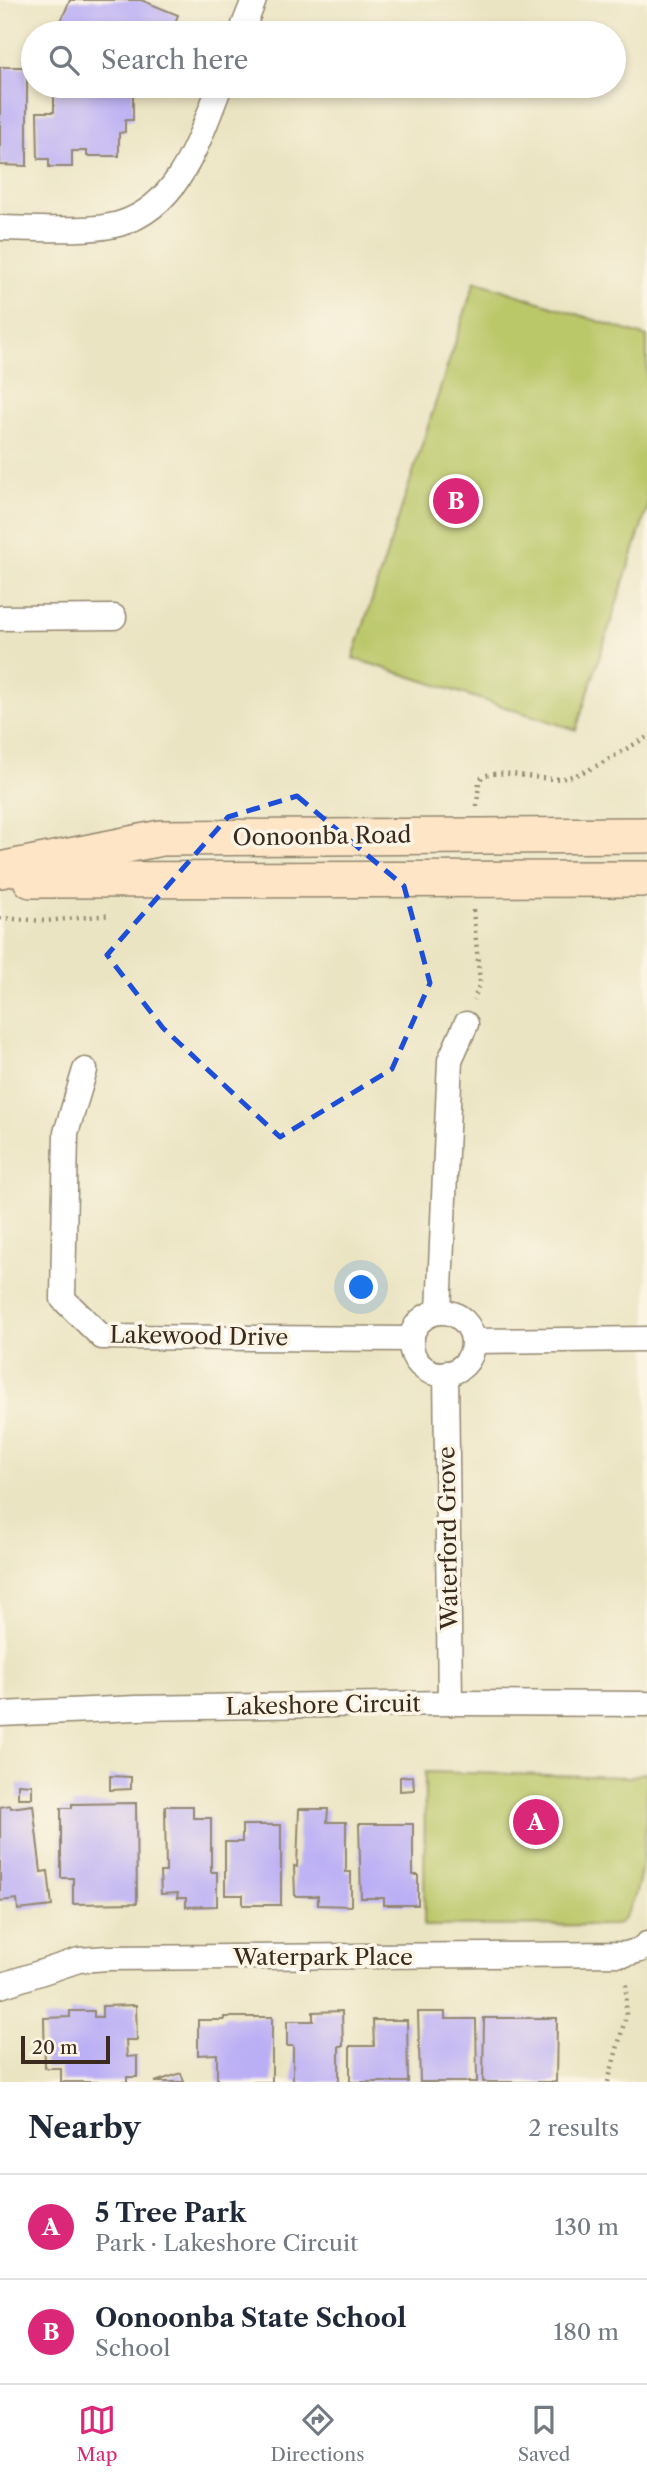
<!DOCTYPE html>
<html lang="en">
<head>
<meta charset="utf-8">
<style>
	:root { --surface:#fff; --page:#f6f6f7; --text:#1f2937; --muted:#747a83; --line:#e0e1e3; --accent:#db2777 }
	body { margin:0; font-family:"Libre Caslon Text",serif; background:var(--page); color:var(--text) }
	.scale { position:absolute; left:21px; bottom:18px; width:89px; box-sizing:border-box; padding-left:7px; border:4px solid #3b2a1e; border-top:0; font-size:19px; line-height:24px; white-space:nowrap; color:#3b2a1e; -webkit-text-stroke:5px #fcf5e5; paint-order:stroke }
	.you { position:absolute; left:362px; top:1288px; width:24px; height:24px; margin:-18px; border:5px solid #fff; border-radius:50%; background:#1a73e8; box-shadow:0 0 0 10px #1a73e833 }
	.badge { display:grid; place-items:center; width:46px; height:46px; border-radius:50%; background:var(--accent); color:#fff; font-size:23px; font-weight:700 }
	.pin { position:absolute; translate:-50% -50%; border:4px solid #fff; box-shadow:0 2px 7px #0006 }
	.list { margin:0; padding:0; list-style:none }
	h2 { display:flex; justify-content:space-between; align-items:center; height:91px; margin:0; padding:0 28px; font-size:30px }
	h2 small { font-size:23px; font-weight:400; color:var(--muted) }
	.list li { display:grid; grid-template-columns:46px 1fr auto; gap:21px; align-items:center; box-sizing:border-box; height:105px; padding:0 28px; border-top:2px solid var(--line) }
	.list b { display:block; font-size:26px; white-space:nowrap }
	.list p { margin:0; font-size:23px; white-space:nowrap; color:var(--muted) }
	.list em { font-size:23px; font-style:normal; color:var(--muted) }
	.icon { flex:none; width:38px; height:38px; fill:none; stroke:currentColor; stroke-width:2; stroke-linecap:round; stroke-linejoin:round }
	.map { position:relative; flex:none; width:647px; height:2082px; overflow:hidden }
	.search { position:absolute; background:var(--surface); box-shadow:0 4px 10px #0003; left:21px; right:21px; top:21px; height:77px; display:flex; align-items:center; gap:18px; box-sizing:border-box; padding:0 24px; border-radius:38px; color:var(--muted); font-size:26px }
	.sheet { height:301px; background:var(--surface) }
	nav { display:flex; justify-content:space-around; align-items:center; box-sizing:border-box; height:98px; border-top:2px solid var(--line); background:var(--surface); font-size:19px; color:var(--muted) }
	nav a { display:grid; justify-items:center; gap:4px }
	nav .on { color:var(--accent) }
	.map>svg:first-child { display:block }
	.green { fill:#bbc86a; stroke:#7b7944; stroke-width:2 }
	.building { fill:#baaef5 }
	.lines { fill:none; stroke-linecap:round; stroke-linejoin:round }
	.street-casing { stroke:#938770; stroke-width:27 }
	.secondary-casing { stroke:#938770; stroke-width:38 }
	.path { stroke:#938770; stroke-width:4.5; stroke-dasharray:2 5; stroke-linecap:butt }
	.street { stroke:#fff; stroke-width:24 }
	.secondary { stroke:#fde5c5; stroke-width:35 }
	.marked { fill:none; stroke:#1d4ed8; stroke-width:5; stroke-dasharray:14 9; stroke-linejoin:round }
	.labels { text-anchor:middle; dominant-baseline:central; stroke-width:7; stroke-linejoin:round; paint-order:stroke }
	.street-label { font-size:23px; fill:#3b2a1e; stroke:#fcf5e5 }
</style>
</head>
<body>
<div class="map">
<svg width="647" height="2082" viewBox="0 0 647 2082">
	<rect width="100%" height="100%" fill="#fcf5e5"/>
	<filter id="ink" filterUnits="userSpaceOnUse"><feTurbulence type="fractalNoise" baseFrequency=".0143" numOctaves="2"/><feDisplacementMap in="SourceGraphic" scale="14" xChannelSelector="R" yChannelSelector="G"/><feConvolveMatrix kernelMatrix="1 2 1 2 8 2 1 2 1" color-interpolation-filters="sRGB"/></filter>
	<filter id="wash" filterUnits="userSpaceOnUse"><feTurbulence type="fractalNoise" baseFrequency=".00686" numOctaves="4" result="noise"/><feDisplacementMap in="SourceGraphic" scale="28" xChannelSelector="R" yChannelSelector="G"/><feGaussianBlur stdDeviation="1.57" result="paint"/><feColorMatrix in="noise" values="0 0 0 0 0 0 0 0 0 0 0 0 0 0 0 0 0 1.4 0 .05"/><feComposite in="paint" operator="in"/></filter>
	<g filter="url(#wash)">
		<rect width="100%" height="100%" fill="#ebe4c2"/>
		<g class="green">
			<polygon points="475,281 647,337 647,509 576,730 353,658"/>
			<path d="M425 1772 629 1777 647 1772C647 1811 647 1906 616 1925L424 1926Z"/>
		</g>
		<g id="blocks">
			<g class="building">
				<polygon points="70,0 141,0 178,15 171,33 56,33"/>
				<polygon points="0,67 27,67 27,166 0,165"/>
				<polygon points="80,87 133,87 133,120 125,120 125,132 119,133 119,156 87,156 87,151 72,151 72,167 49,167 49,159 38,159 37,112 54,112 54,89 79,89"/>
				<polygon points="110,1776 131,1777 131,1789 110,1790"/>
				<polygon points="413,1776 414,1790 400,1791 400,1777"/>
				<polygon points="18,1784 32,1785 32,1798 18,1798"/>
				<polygon points="136,1803 137,1903 73,1904 73,1878 61,1878 61,1808 72,1808 72,1804"/>
				<polygon points="10,1805 11,1808 33,1805 41,1872 48,1871 52,1906 18,1910 17,1899 0,1901 0,1807"/>
				<polygon points="165,1806 193,1806 193,1818 211,1818 211,1872 217,1872 217,1906 186,1907 186,1898 177,1898 178,1893 161,1894 160,1872 166,1872"/>
				<polygon points="299,1809 328,1809 327,1822 346,1822 346,1872 351,1872 351,1906 318,1905 318,1896 295,1896 294,1866 297,1867"/>
				<polygon points="359,1824 413,1824 413,1875 418,1875 418,1905 384,1905 384,1898 361,1898"/>
				<polygon points="242,1825 281,1825 281,1905 243,1905 243,1895 225,1895 225,1842 242,1842"/>
				<polygon points="136,2005 137,2040 126,2040 127,2057 137,2056 137,2077 127,2077 127,2082 61,2082 61,2068 45,2068 44,2018 70,2017 70,2011 94,2011 94,2017 102,2017 102,2006"/>
				<polygon points="342,2011 343,2046 339,2046 339,2082 293,2082 293,2046 287,2046 287,2021 313,2021 313,2012"/>
				<polygon points="418,2012 445,2012 445,2019 476,2019 477,2082 420,2082"/>
				<polygon points="224,2017 272,2017 272,2082 217,2082 217,2054 198,2055 198,2020 224,2020"/>
				<polygon points="484,2018 557,2018 556,2082 483,2082"/>
				<polygon points="373,2020 407,2020 408,2082 350,2082 350,2046 374,2046"/>
				<polygon points="181,2073 184,2082 155,2082"/>
			</g>
		</g>
	</g>
	<g filter="url(#ink)">
		<use href="#blocks" fill-opacity="0" stroke="#938770" stroke-width="2"/>
		<g class="lines">
			<g class="street-casing">
				<g id="street">
					<polyline points="241,33 254,0"/>
					<path d="M0 228C34 228 87 233 119 224 180 206 199 139 220 86"/>
					<polyline points="0,618 114,617"/>
					<polyline points="85,1070 66,1133 63,1299 102,1337 412,1339"/>
					<polyline points="439,1312 450,1060 466,1024"/>
					<circle cx="442" cy="1343" r="31"/>
					<polyline points="473,1341 647,1339"/>
					<polyline points="446,1373 450,1703"/>
					<polyline points="0,1714 136,1708 450,1703 647,1704"/>
					<polyline points="0,1986 79,1960 108,1958 626,1954 640,1950 647,1944"/>
				</g>
			</g>
			<g class="secondary-casing">
				<g id="secondary">
					<polyline points="0,870 161,838 647,835"/>
					<polyline points="31,880 647,879"/>
				</g>
			</g>
			<g class="path">
				<path d="M477 806 479 781 483 776C509 768 537 782 564 778 591 773 623 750 647 737"/>
				<polyline points="473,910 480,982 474,1000"/>
				<polyline points="0,918 45,921 111,915"/>
				<polyline points="608,2082 626,2016 626,1980"/>
			</g>
			<use href="#street" class="street"/>
			<use href="#secondary" class="secondary"/>
		</g>
	</g>
	<path class="marked" d="M297 796 404 886 430 983 392 1069 280 1137 163 1028 107 955 228 817Z"/>
	<g class="labels">
		<g class="street-label">
			<text transform="translate(322 836) rotate(-1)">Oonoonba Road</text>
			<text transform="translate(199 1336) rotate(1)">Lakewood Drive</text>
			<text transform="translate(448 1538) rotate(-91)">Waterford Grove</text>
			<text transform="translate(323 1705) rotate(-1)">Lakeshore Circuit</text>
			<text x="323" y="1957">Waterpark Place</text>
		</g>
	</g>
</svg>
<div class="scale">20 m</div>
<div class="you"></div>
<div class="pin badge" style="left:536px;top:1822px">A</div>
<div class="pin badge" style="left:456px;top:501px">B</div>
<div class="search"><svg class="icon" aria-label="search" viewBox="0 0 24 24"><circle cx="10" cy="10" r="6"/><path d="M15 15l6 6"/></svg>Search here</div>
</div>
<section class="sheet">
<h2>Nearby<small>2 results</small></h2>
<ul class="list">
<li><span class="badge">A</span><div><b>5 Tree Park</b><p>Park · Lakeshore Circuit</p></div><em>130 m</em></li>
<li><span class="badge">B</span><div><b>Oonoonba State School</b><p>School</p></div><em>180 m</em></li>
</ul>
</section>
<nav>
<a class="on"><svg class="icon" aria-label="map" viewBox="0 0 24 24"><path d="M3 6l6-2 6 2 6-2v14l-6 2-6-2-6 2zM9 4v14M15 6v14"/></svg>Map</a>
<a><svg class="icon" aria-label="directions" viewBox="0 0 24 24"><path d="M12 3l9 9-9 9-9-9zM9 14v-3h6M13 9l2 2-2 2"/></svg>Directions</a>
<a><svg class="icon" aria-label="saved" viewBox="0 0 24 24"><path d="M7 4h10v16l-5-4-5 4z"/></svg>Saved</a>
</nav>
</body>
</html>
